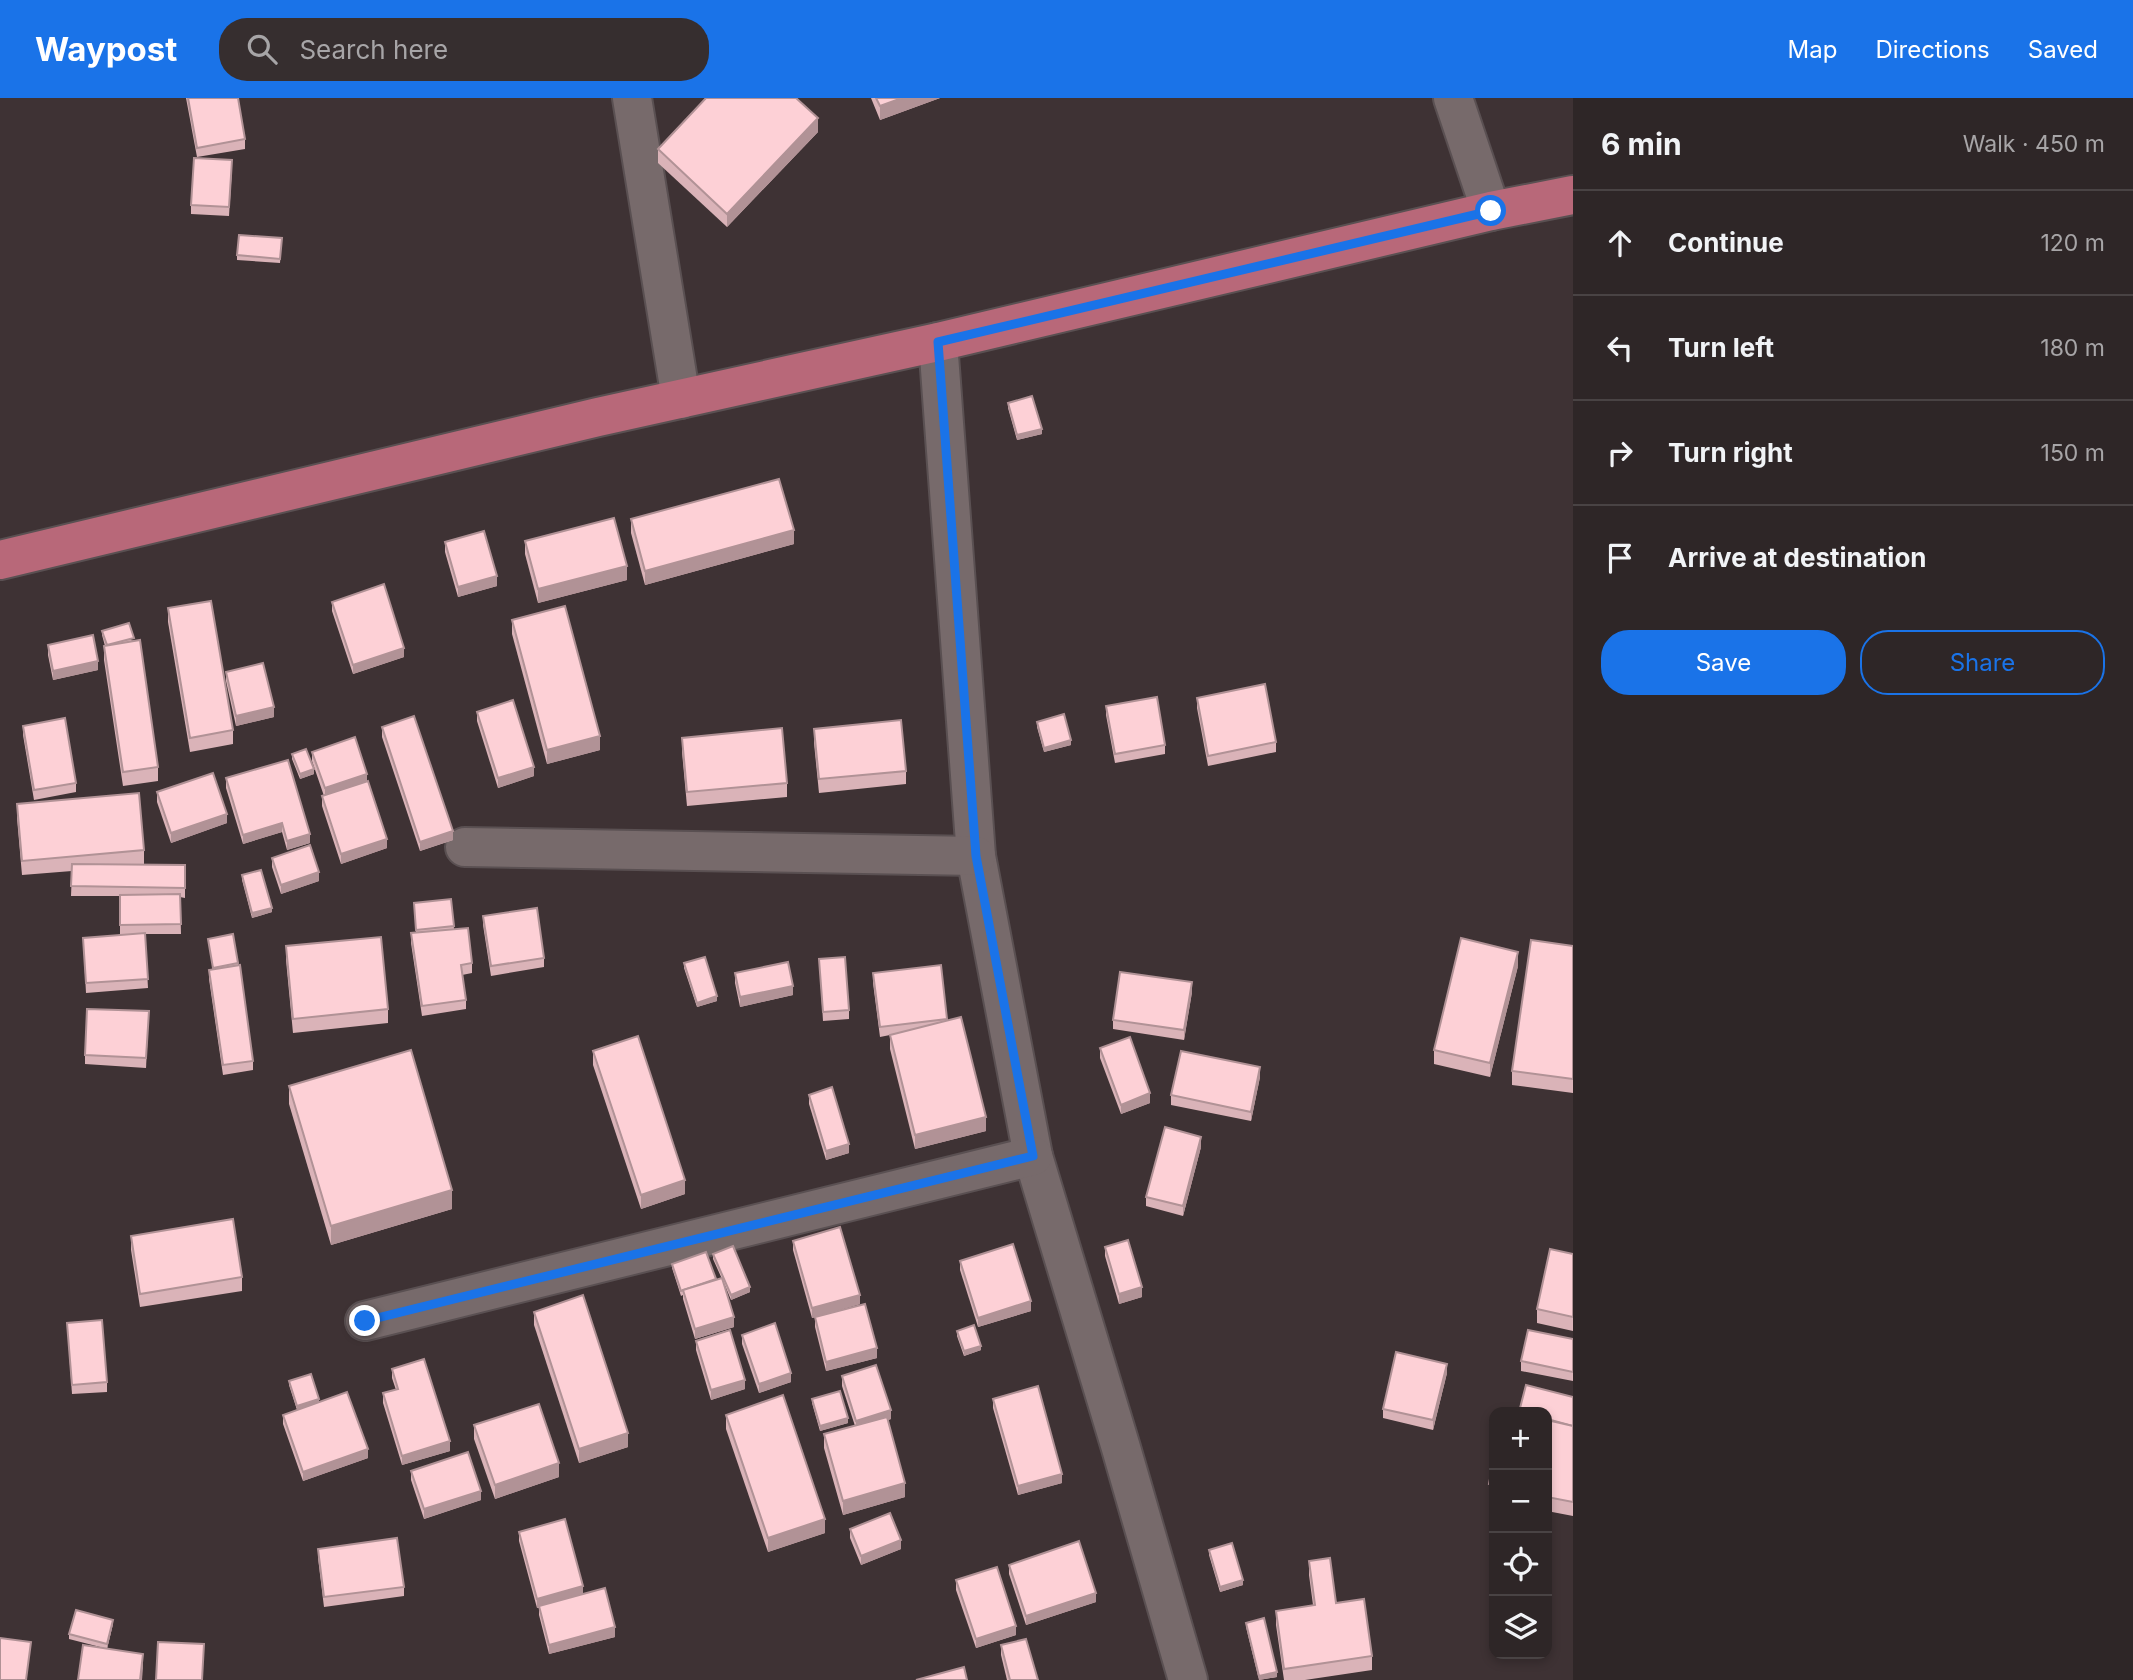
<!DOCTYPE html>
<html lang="en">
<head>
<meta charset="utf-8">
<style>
	:root { --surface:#2e2627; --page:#362e2f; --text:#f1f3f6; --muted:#a7a5a7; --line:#494344; --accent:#1a73e8 }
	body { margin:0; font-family:Inter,sans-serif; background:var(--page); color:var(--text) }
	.controls { position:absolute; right:21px; bottom:21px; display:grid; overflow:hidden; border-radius:14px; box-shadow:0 4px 10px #0003 }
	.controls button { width:63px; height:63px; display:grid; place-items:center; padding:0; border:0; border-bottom:2px solid var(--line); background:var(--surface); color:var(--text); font:35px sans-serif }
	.stop { position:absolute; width:21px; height:21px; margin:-16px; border:5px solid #1a73e8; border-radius:50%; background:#fff }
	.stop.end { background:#1a73e8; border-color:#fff; box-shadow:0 2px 7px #0008 }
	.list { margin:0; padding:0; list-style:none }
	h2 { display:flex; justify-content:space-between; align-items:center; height:91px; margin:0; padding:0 28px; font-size:30px }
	h2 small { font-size:23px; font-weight:400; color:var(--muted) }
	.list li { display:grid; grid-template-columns:46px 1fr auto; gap:21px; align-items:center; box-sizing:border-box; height:105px; padding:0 28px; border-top:2px solid var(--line) }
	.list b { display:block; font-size:26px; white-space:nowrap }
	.list em { font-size:23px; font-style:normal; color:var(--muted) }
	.actions { display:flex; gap:14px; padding:21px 28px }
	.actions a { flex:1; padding:16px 0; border:2px solid var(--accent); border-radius:28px; text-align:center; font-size:24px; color:var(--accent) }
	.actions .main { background:var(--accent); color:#fff }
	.icon { flex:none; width:38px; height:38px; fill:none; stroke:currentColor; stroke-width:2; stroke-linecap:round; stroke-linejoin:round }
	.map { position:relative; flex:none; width:1573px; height:1582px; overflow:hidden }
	header { display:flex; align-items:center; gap:42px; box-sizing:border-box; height:98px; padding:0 35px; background:var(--accent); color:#fff }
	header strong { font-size:33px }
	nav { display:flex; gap:38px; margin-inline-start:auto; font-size:24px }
	.search { width:490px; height:63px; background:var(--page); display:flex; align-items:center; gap:18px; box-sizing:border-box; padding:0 24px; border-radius:28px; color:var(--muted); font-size:26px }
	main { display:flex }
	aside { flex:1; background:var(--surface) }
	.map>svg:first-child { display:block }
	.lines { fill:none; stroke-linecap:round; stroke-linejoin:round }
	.minor-casing { stroke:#5a5052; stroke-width:42 }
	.major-casing { stroke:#5a5052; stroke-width:42 }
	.minor { stroke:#776a6b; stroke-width:38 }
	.major { stroke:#b86879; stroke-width:38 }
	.wall { fill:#dab3b8 }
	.shaded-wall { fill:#b19296 }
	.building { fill:#fdd0d6; stroke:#b19296; stroke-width:2 }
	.route { stroke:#1a73e8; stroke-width:9 }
</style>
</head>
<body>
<header>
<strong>Waypost</strong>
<div class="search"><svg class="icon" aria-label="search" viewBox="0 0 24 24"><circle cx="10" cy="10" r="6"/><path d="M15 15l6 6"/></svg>Search here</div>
<nav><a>Map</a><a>Directions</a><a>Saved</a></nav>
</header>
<main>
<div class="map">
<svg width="1573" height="1582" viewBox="0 0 1573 1582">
	<rect width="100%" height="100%" fill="#3e3234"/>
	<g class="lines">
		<g class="minor-casing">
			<g id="minor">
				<polyline points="632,0 681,301"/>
				<polyline points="1453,0 1491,113"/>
				<polyline points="938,244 976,758 1033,1058 1121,1350 1188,1582"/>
				<polyline points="465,749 976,758"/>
				<polyline points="365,1223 1033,1058"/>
			</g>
		</g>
		<g class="major-casing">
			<polyline id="major" points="0,462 598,319 938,244 1491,113 1573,97"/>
		</g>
		<use href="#minor" class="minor"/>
		<use href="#major" class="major"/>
	</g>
	<g class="wall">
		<polygon points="186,0 238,0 245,41 245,51 197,59"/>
		<polygon points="871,0 940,0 880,22"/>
		<polygon points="818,34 727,129 658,65 658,51"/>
		<polygon points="232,72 229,118 191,116 191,107"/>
		<polygon points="282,140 280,165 237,162 237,157"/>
		<polygon points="1008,305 1042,336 1017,342 1008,310"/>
		<polygon points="631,421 794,446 645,487 631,435"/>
		<polygon points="525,443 627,482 538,505 525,456"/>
		<polygon points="445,444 497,488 458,499 445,454"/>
		<polygon points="332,504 404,559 353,576 332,513"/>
		<polygon points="168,510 233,632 233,646 190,654 168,524"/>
		<polygon points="512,522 600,652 547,666 512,536"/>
		<polygon points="102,533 134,543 158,669 158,683 123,688 104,562 104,548 105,548 102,537"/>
		<polygon points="48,547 98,572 53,582 48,557"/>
		<polygon points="226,574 274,619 236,628 226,583"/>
		<polygon points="1197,600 1276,644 1276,654 1208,668 1197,610"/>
		<polygon points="1106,608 1165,647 1165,656 1115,665 1106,617"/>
		<polygon points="477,614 534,678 498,690 477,623"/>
		<polygon points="1037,624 1071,647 1044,654 1037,629"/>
		<polygon points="23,628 76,685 76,694 34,702 23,637"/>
		<polygon points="382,629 453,742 420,753 382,639"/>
		<polygon points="814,631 906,673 906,686 819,695 814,645"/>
		<polygon points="682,640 787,685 787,699 687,708 682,654"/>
		<polygon points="312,654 367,683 387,750 341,766 322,708 322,698 324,698 312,663"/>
		<polygon points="292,656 314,676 300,681 292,661"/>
		<polygon points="226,680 310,745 287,752 282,734 243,746 226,690"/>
		<polygon points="157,694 227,725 171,745 157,704"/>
		<polygon points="17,706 144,752 144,766 185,767 185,800 180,799 181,836 145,836 148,890 86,895 83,840 120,837 120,798 71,798 72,773 22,777 17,720"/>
		<polygon points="272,760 319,783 281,796 272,769"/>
		<polygon points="242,777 272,814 252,820 242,782"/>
		<polygon points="451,801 454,831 472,865 472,875 462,877 466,902 466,911 422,918 411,845 411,835 416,835 414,809"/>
		<polygon points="483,818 544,860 544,869 491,878 483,827"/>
		<polygon points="208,841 238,865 253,963 253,972 223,977 209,881 209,872 213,871"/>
		<polygon points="286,848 388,911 388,925 293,935 286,862"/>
		<polygon points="1573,848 1573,995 1512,987 1512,973"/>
		<polygon points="819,861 849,912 849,921 823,923"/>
		<polygon points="684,865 717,903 697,909 684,870"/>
		<polygon points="941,867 947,923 986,1033 915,1051 890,951 890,937 880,939 873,885 873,875"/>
		<polygon points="1518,868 1490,979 1434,966 1434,952"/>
		<polygon points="735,875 793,897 740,909 735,885"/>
		<polygon points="1192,894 1184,942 1113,931 1113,922"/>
		<polygon points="149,913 146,970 85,966 85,957"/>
		<polygon points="1100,950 1150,1005 1121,1016 1100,960"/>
		<polygon points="593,953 685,1096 641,1111 593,967"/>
		<polygon points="1260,979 1251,1023 1171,1007 1171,997"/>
		<polygon points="289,988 452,1111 331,1147 289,1006"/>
		<polygon points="809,997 849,1055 826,1062 809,1006"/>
		<polygon points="1201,1049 1183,1118 1146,1108 1146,1099"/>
		<polygon points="131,1138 242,1179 242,1193 140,1209 131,1152"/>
		<polygon points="793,1143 860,1206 812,1220 793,1152"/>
		<polygon points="1105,1149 1142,1199 1119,1206 1105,1158"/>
		<polygon points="713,1156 750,1194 731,1202 724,1185 734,1229 695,1241 683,1201 683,1197 681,1198 672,1170 672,1166 716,1182 722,1181 713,1161"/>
		<polygon points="1573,1156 1573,1233 1537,1225 1537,1211"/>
		<polygon points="960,1163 1031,1213 978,1229 960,1172"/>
		<polygon points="534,1214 628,1349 579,1365 534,1227"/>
		<polygon points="815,1219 877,1260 826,1273 815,1229"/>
		<polygon points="67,1225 107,1284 107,1294 72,1296"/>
		<polygon points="957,1233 981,1252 964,1258 957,1238"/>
		<polygon points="742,1237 791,1284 759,1295 742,1246"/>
		<polygon points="1573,1241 1573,1283 1521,1273 1521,1263"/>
		<polygon points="696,1243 745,1291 711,1302 696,1252"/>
		<polygon points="392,1271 450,1353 402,1367 383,1305 383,1295 396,1292 392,1280"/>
		<polygon points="1447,1275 1433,1332 1383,1320 1383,1311"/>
		<polygon points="842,1278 891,1321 888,1322 905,1399 843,1417 824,1350 824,1336 855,1328 842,1288"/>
		<polygon points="289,1283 319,1304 368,1360 303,1383 283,1326 283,1317 297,1312 289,1287"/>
		<polygon points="1573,1299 1573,1418 1547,1413 1547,1314"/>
		<polygon points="812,1301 848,1325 820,1333 812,1305"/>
		<polygon points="993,1301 1062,1385 1018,1397 993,1310"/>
		<polygon points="726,1317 825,1435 768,1454 726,1331"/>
		<polygon points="474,1327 559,1379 495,1401 474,1341"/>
		<polygon points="1494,1360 1494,1401 1489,1400 1489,1386"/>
		<polygon points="411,1373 481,1402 424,1421 411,1382"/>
		<polygon points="850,1431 901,1451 861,1467 850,1440"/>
		<polygon points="519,1434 583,1496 615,1539 549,1556 539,1517 539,1510 537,1510 519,1443"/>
		<polygon points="318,1451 404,1489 404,1498 324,1509 318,1460"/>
		<polygon points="1209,1452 1243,1487 1220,1494 1209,1457"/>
		<polygon points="1309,1463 1372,1558 1372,1572 1305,1582 1284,1582 1276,1527 1276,1513 1313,1507 1309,1477"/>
		<polygon points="1009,1467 1096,1504 1026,1527 1009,1476"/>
		<polygon points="956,1482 1016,1537 976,1550 956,1492"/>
		<polygon points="1246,1525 1277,1579 1259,1582 1246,1529"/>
		<polygon points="113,1526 107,1551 143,1570 104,1550 69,1541 69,1536"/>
		<polygon points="1001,1547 1038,1582 1007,1582 1001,1557"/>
	</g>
	<g class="shaded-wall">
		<polygon points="902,0 940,0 880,22 880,8"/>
		<polygon points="818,20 818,34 727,129 727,116"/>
		<polygon points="1042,331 1042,336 1017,342 1017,337"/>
		<polygon points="794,432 794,446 645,487 645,473"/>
		<polygon points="627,468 627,482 538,505 538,491"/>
		<polygon points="497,478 497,488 458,499 458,489"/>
		<polygon points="404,550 404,559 353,576 353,567"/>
		<polygon points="98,563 98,572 53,582 53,573"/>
		<polygon points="274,609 274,619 236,628 236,618"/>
		<polygon points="600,638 600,652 547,666 547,652"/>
		<polygon points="1071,642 1071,647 1044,654 1044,650"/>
		<polygon points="534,669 534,678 498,690 498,680"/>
		<polygon points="314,671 314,676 300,681 300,676"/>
		<polygon points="367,676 367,685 325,700 325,690"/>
		<polygon points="227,716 227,725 171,745 171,735"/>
		<polygon points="282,725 282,734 243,746 243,737"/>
		<polygon points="453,733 453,742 420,753 420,744"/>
		<polygon points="310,736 310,745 287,752 287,743"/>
		<polygon points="387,741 387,750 341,766 341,756"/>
		<polygon points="319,774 319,783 281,796 281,787"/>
		<polygon points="272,810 272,814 252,820 252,815"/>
		<polygon points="1518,854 1518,868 1490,979 1490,965"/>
		<polygon points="1192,884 1192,894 1184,942 1184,932"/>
		<polygon points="793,888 793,897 740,909 740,899"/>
		<polygon points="717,898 717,903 697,909 697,905"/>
		<polygon points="1260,969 1260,979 1251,1023 1251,1014"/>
		<polygon points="1150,995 1150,1005 1121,1016 1121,1007"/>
		<polygon points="986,1019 986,1033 915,1051 915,1037"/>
		<polygon points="1201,1039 1201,1049 1183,1118 1183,1108"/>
		<polygon points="849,1046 849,1055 826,1062 826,1053"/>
		<polygon points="685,1082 685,1096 641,1111 641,1097"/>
		<polygon points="452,1092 452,1111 331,1147 331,1128"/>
		<polygon points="750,1189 750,1194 731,1202 731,1197"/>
		<polygon points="1142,1189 1142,1199 1119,1206 1119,1196"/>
		<polygon points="860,1197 860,1206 812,1220 812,1210"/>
		<polygon points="1031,1203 1031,1213 978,1229 978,1220"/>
		<polygon points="734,1219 734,1229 695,1241 695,1231"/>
		<polygon points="981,1248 981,1252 964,1258 964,1253"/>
		<polygon points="877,1250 877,1260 826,1273 826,1264"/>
		<polygon points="1447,1266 1447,1275 1433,1332 1433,1322"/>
		<polygon points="791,1275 791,1284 759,1295 759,1286"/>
		<polygon points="745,1282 745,1291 711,1302 711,1292"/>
		<polygon points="319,1301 319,1306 297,1313 297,1308"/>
		<polygon points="891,1312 891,1321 856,1332 856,1323"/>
		<polygon points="848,1320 848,1325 820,1333 820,1328"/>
		<polygon points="628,1335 628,1349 579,1365 579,1351"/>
		<polygon points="450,1343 450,1353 402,1367 402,1358"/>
		<polygon points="368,1351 368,1360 303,1383 303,1374"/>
		<polygon points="559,1365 559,1379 495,1401 495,1387"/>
		<polygon points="1062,1376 1062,1385 1018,1397 1018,1388"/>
		<polygon points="905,1385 905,1399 843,1417 843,1403"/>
		<polygon points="481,1393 481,1402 424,1421 424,1411"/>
		<polygon points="825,1421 825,1435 768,1454 768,1440"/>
		<polygon points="901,1442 901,1451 861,1467 861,1458"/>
		<polygon points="1243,1482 1243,1487 1220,1494 1220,1489"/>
		<polygon points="583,1488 583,1498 537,1510 537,1501"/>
		<polygon points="1096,1495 1096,1504 1026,1527 1026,1518"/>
		<polygon points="113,1522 113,1526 107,1551 107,1546"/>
		<polygon points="1016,1528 1016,1537 976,1550 976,1541"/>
		<polygon points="615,1529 615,1539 549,1556 549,1547"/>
		<polygon points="143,1556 143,1570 142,1582 140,1582"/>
		<polygon points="1277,1574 1277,1579 1259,1582 1259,1578"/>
	</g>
	<g class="building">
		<polygon points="188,0 238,0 245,41 197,50"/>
		<polygon points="706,0 796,0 818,20 727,116 658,51"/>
		<polygon points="876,0 902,0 880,8"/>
		<polygon points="194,60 232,62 229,109 191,107"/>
		<polygon points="239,137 282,140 280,161 237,157"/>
		<polygon points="1032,298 1042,331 1017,337 1008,305"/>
		<polygon points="779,381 794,432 645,473 631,421"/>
		<polygon points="614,420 627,468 538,491 525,443"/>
		<polygon points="484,433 497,478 458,489 445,444"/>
		<polygon points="384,486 404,550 353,567 332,504"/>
		<polygon points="211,503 233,632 190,640 168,510"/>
		<polygon points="565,508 600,638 547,652 512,522"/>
		<polygon points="129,525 134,540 107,547 102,533"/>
		<polygon points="93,537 98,563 53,573 48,547"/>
		<polygon points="140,542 158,669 123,674 104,548"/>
		<polygon points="263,565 274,609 236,618 226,574"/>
		<polygon points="1265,586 1276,644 1208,658 1197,600"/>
		<polygon points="1157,599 1165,647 1115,656 1106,608"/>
		<polygon points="513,602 534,669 498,680 477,614"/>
		<polygon points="1064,616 1071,642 1044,650 1037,624"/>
		<polygon points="414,618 453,733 420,744 382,629"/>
		<polygon points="65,620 76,685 34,692 23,628"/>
		<polygon points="901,622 906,673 819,681 814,631"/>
		<polygon points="782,630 787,685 687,694 682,640"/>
		<polygon points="355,639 367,676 325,690 312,654"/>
		<polygon points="306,651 314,671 300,676 292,656"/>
		<polygon points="288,662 310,736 287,743 282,725 243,737 226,680"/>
		<polygon points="213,675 227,716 171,735 157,694"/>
		<polygon points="368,683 387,741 341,756 322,698"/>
		<polygon points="139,695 144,752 22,763 17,706"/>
		<polygon points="310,747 319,774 281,787 272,760"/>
		<polygon points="72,766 185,767 185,790 71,788"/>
		<polygon points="261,772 272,810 252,815 242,777"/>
		<polygon points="180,796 181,826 120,827 120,797"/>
		<polygon points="451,801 454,828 416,832 414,805"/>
		<polygon points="537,810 544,860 491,868 483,818"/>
		<polygon points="468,830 472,865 461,867 466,902 422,908 411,835"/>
		<polygon points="145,835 148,881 86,885 83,840"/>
		<polygon points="233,836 238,865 213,870 208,841"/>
		<polygon points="381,839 388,911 293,921 286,848"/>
		<polygon points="1461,840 1518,854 1490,965 1434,952"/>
		<polygon points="1531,842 1573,848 1573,981 1512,973"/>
		<polygon points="705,859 717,898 697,905 684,865"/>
		<polygon points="845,859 849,912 823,914 819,861"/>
		<polygon points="788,864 793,888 740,899 735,875"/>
		<polygon points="240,867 253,963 223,967 209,872"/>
		<polygon points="941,867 947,921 880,929 873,875"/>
		<polygon points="1120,874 1192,884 1184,932 1113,922"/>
		<polygon points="87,911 149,913 146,960 85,957"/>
		<polygon points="961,919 986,1019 915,1037 890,937"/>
		<polygon points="638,938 685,1082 641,1097 593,953"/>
		<polygon points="1130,939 1150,995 1121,1007 1100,950"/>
		<polygon points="411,952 452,1092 331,1128 289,988"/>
		<polygon points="1181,953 1260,969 1251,1014 1171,997"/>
		<polygon points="832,989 849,1046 826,1053 809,997"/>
		<polygon points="1165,1029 1201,1039 1183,1108 1146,1099"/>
		<polygon points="233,1121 242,1179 140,1196 131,1138"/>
		<polygon points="840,1129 860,1197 812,1210 793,1143"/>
		<polygon points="1128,1142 1142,1189 1119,1196 1105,1149"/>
		<polygon points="1013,1146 1031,1203 978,1220 960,1163"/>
		<polygon points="733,1148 750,1189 731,1197 713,1156"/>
		<polygon points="1550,1151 1573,1156 1573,1219 1537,1211"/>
		<polygon points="706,1154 716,1181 681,1193 672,1166"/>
		<polygon points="722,1180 734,1219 695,1231 683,1192"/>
		<polygon points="583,1197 628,1335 579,1351 534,1214"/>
		<polygon points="865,1206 877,1250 826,1264 815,1219"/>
		<polygon points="102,1222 107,1284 72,1287 67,1225"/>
		<polygon points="775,1225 791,1275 759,1286 742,1237"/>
		<polygon points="974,1227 981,1248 964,1253 957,1233"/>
		<polygon points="730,1232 745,1282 711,1292 696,1243"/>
		<polygon points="1528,1232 1573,1241 1573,1274 1521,1263"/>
		<polygon points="1396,1254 1447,1266 1433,1322 1383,1311"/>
		<polygon points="424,1261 450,1343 402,1358 383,1295 398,1291 392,1271"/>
		<polygon points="876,1267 891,1312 856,1323 842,1278"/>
		<polygon points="311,1276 319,1301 297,1308 289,1283"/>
		<polygon points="1526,1287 1573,1299 1573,1328 1547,1321 1547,1314 1519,1314"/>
		<polygon points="1038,1288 1062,1376 1018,1388 993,1301"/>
		<polygon points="840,1293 848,1320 820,1328 812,1301"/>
		<polygon points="347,1294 368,1351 303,1374 283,1317"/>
		<polygon points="783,1297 825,1421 768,1440 726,1317"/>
		<polygon points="539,1306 559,1365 495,1387 474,1327"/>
		<polygon points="887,1319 905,1385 843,1403 824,1336"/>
		<polygon points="1547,1322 1573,1328 1573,1404 1547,1399"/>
		<polygon points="468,1354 481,1393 424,1411 411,1373"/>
		<polygon points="1494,1360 1494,1387 1489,1386"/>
		<polygon points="890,1415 901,1442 861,1458 850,1431"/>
		<polygon points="565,1421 583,1488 537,1501 519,1434"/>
		<polygon points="397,1440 404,1489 324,1499 318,1451"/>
		<polygon points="1079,1443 1096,1495 1026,1518 1009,1467"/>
		<polygon points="1232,1445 1243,1482 1220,1489 1209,1452"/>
		<polygon points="1330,1460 1336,1505 1364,1501 1372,1558 1284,1571 1276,1513 1315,1507 1309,1463"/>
		<polygon points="997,1469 1016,1528 976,1541 956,1482"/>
		<polygon points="605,1490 615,1529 549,1547 539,1508"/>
		<polygon points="76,1512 113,1522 107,1546 69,1536"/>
		<polygon points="1264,1520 1277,1574 1259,1578 1246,1525"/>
		<polygon points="0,1540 31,1544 26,1582 0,1582"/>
		<polygon points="1026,1541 1038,1582 1010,1582 1001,1547"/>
		<polygon points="158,1544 204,1546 202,1582 156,1582"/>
		<polygon points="83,1547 143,1556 140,1582 78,1582"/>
		<polygon points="964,1569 967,1582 916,1582"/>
	</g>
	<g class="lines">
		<polyline class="route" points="365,1223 1033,1058 976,758 938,244 1491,113"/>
	</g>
</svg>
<div class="controls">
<button>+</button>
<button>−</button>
<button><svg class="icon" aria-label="locate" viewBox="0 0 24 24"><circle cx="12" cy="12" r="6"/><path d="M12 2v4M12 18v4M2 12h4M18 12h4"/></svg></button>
<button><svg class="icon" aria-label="layers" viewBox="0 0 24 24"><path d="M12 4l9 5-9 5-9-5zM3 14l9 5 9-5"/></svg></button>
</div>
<div class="stop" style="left:1491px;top:113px"></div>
<div class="stop end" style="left:365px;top:1223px"></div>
</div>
<aside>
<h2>6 min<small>Walk · 450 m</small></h2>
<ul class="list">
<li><svg class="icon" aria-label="ahead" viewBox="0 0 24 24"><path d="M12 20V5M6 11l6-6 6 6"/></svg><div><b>Continue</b></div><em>120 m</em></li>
<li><svg class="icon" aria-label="left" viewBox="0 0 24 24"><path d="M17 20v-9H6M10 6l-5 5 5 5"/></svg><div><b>Turn left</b></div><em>180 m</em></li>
<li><svg class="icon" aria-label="right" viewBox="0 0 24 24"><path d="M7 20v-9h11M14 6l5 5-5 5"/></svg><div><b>Turn right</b></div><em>150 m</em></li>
<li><svg class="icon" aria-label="arrive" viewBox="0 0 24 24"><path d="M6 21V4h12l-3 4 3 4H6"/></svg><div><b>Arrive at destination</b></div></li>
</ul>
<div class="actions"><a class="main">Save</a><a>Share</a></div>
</aside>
</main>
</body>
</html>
